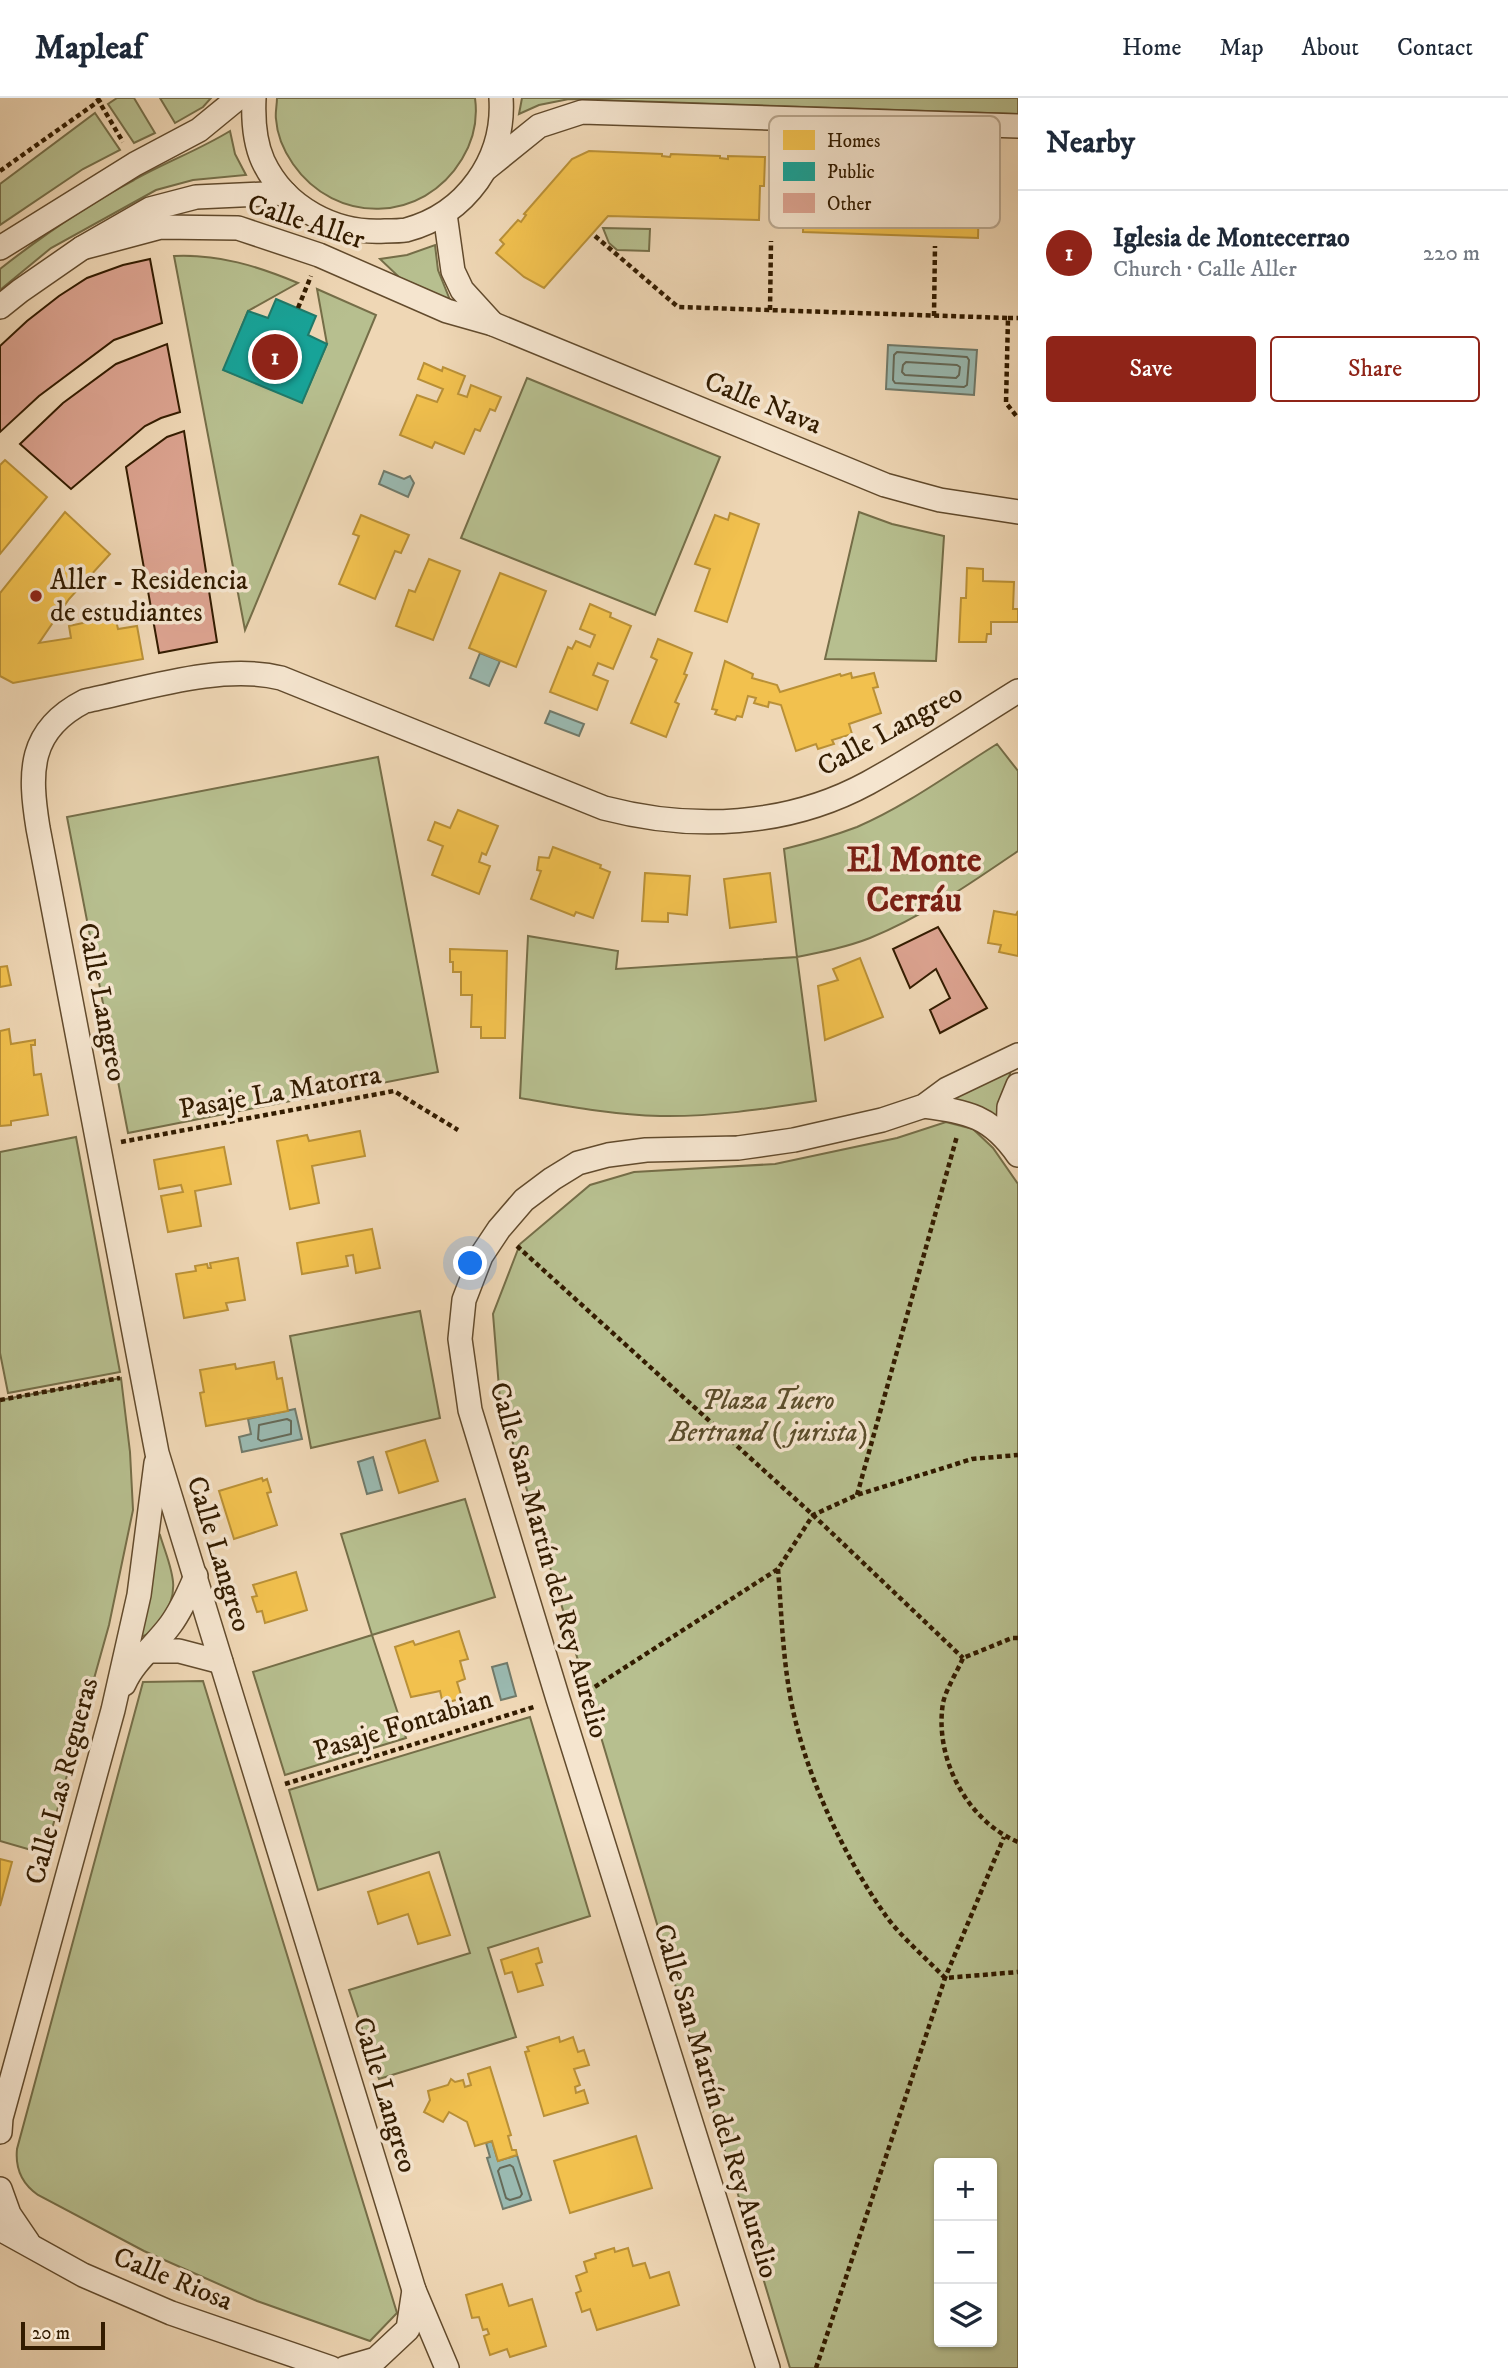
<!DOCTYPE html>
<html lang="en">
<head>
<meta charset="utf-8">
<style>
	:root { --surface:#fff; --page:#f2f2f3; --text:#1f2937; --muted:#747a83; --line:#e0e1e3; --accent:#8f2418 }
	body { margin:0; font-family:"IM FELL DW Pica",serif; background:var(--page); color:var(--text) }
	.controls { position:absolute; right:21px; bottom:21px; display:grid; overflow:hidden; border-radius:7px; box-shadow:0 2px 5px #0004 }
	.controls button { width:63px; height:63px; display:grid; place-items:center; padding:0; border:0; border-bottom:2px solid var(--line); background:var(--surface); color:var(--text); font:35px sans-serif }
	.scale { position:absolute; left:21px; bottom:18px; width:84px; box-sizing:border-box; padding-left:7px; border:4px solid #331c00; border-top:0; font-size:19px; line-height:24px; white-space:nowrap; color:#331c00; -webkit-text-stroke:5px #f5e5cf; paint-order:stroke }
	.you { position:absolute; left:471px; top:1166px; width:24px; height:24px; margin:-18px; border:5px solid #fff; border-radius:50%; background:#1a73e8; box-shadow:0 0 0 10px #1a73e833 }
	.badge { display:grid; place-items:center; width:46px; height:46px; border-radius:50%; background:var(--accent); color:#fff; font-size:23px; font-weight:700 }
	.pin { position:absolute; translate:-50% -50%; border:4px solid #fff; box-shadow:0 2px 7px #0006 }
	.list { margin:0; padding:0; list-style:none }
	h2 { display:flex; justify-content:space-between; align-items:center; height:91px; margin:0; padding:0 28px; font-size:30px }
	h2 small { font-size:23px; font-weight:400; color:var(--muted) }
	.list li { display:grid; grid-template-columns:46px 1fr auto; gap:21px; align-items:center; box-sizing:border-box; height:126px; padding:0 28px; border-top:2px solid var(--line) }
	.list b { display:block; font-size:26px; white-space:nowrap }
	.list p { margin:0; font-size:23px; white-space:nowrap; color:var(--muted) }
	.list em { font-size:23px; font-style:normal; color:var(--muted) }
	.actions { display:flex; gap:14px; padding:21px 28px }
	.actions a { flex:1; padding:16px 0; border:2px solid var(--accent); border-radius:7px; text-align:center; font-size:24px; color:var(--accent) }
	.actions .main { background:var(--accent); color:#fff }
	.icon { flex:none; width:38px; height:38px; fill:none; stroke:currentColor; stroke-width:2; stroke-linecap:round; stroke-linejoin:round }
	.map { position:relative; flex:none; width:1018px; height:2270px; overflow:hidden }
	header { display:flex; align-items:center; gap:42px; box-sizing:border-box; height:98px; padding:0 35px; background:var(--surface); border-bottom:2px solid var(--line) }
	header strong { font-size:33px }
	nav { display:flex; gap:38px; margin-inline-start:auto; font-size:24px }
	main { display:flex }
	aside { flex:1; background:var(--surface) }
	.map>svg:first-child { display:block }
	.green { fill:#b7bf8f; stroke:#756e48; stroke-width:2; fill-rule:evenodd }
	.water { fill:#9ab9b0; stroke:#717a6a; stroke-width:2 }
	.homes { fill:#f2c14e; stroke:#b99037; stroke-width:2 }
	.public { fill:#17a398; stroke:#1f7a6a; stroke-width:2 }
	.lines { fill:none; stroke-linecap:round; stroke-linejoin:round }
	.shore { stroke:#666a58; stroke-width:2 }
	.building { fill:#dca390; stroke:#331c00; stroke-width:2 }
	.minor-casing { stroke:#624b2d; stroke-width:26 }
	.path { stroke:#331c00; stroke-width:4.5; stroke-dasharray:5 3.5; stroke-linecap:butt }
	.minor { stroke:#f5e5cf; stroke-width:23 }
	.poi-dot { fill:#8f2418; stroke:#f5e5cf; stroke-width:2.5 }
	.labels { text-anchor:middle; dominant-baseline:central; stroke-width:7; stroke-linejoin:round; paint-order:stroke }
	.street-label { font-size:28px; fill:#331c00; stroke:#f5e5cf }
	.poi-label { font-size:28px; fill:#331c00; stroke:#f5e5cf; text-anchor:start }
	.park-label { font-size:28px; font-style:italic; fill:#5b4d2b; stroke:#f5e5cf }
	.district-label { font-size:35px; font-weight:bold; fill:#7a1f14; stroke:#f5e5cf }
	.key { fill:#f5e5cf; stroke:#bba991; stroke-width:2 }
	.key-label { font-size:19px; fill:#331c00 }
</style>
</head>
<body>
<header>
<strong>Mapleaf</strong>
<nav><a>Home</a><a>Map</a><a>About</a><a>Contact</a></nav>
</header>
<main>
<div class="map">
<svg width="1018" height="2270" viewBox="0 0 1018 2270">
	<rect width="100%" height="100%" fill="#efd7b5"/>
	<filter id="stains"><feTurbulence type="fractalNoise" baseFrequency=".00286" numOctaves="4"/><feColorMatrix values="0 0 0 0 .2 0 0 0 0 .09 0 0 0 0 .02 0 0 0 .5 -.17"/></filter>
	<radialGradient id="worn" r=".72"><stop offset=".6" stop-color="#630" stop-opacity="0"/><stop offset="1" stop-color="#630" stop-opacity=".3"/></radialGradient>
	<g class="green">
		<polygon points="117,0 134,0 155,35 134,45 108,6"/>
		<polygon points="160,0 211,0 203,9 175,25"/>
		<path d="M277 0H475C478 22 473 43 462 61 423 126 335 127 293 66 284 53 277 37 276 21 275 15 277 7 277 0Z"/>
		<polygon points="522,0 1018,0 1018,16 569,1 539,7 519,16"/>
		<polygon points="95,15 120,52 83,71 0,127 0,86"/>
		<path d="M230 33 235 56 246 77 193 82 156 92 51 150 0 192V171C42 138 87 107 134 82 166 64 199 52 230 33Z"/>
		<polygon points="603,130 650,131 649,153 617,152 609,145"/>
		<polygon points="435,147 438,172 450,202 400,180 380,161 407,157"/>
		<path d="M174 158C219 156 257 168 298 185L248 213 224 272 302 304 327 246 317 191 376 217 245 532Z"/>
		<polygon points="527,280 720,359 655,517 461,440"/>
		<polygon points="859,414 892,426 944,438 936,563 825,561"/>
		<path d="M997 646 1018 673V753C971 785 924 818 870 840 847 849 822 854 797 859L816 1003C764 1011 712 1019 660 1018 613 1017 566 1008 520 1000L528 838 618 853 616 871 797 859 784 751C809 745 833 738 857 729 906 708 952 674 997 646Z"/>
		<polygon points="378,659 438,974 128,1035 67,719"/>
		<polygon points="1011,971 999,1025 953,1002 954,998"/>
		<path d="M946 1024 973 1031 993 1050 1018 1086V2270H790L500 1302 493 1216 520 1146 590 1087 634 1074 775 1066 897 1040ZM992 2065V2244H939V2065Z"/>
		<polygon points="76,1039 120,1274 8,1295 0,1255 0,1054"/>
		<polygon points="420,1213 440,1320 311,1350 290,1238"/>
		<polygon points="121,1280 130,1354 133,1412 109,1527 45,1756 0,1743 0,1302"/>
		<polygon points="465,1401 495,1499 372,1537 406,1640 285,1677 253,1574 372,1537 341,1436"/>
		<path d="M160 1437C170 1470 184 1492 160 1523 154 1531 149 1538 138 1539L156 1439Z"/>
		<path d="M203 1583 397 2215 370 2243 257 2203 144 2153 38 2097C22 2086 15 2071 17 2051L143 1584Z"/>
		<polygon points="530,1619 590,1818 488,1850 516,1939 379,1981 349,1892 470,1855 439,1754 318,1792 289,1692"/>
	</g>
	<g class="water">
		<polygon points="888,247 977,252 974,297 886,291"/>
		<polygon points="384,373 404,381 410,378 414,385 408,399 379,386"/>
		<polygon points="480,555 500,563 489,588 470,580"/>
		<polygon points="550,613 584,626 579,638 545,625"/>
		<polygon points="295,1311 302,1341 242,1354 239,1339 251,1336 248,1321"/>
		<polygon points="373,1359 382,1392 367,1396 358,1364"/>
		<polygon points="507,1565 516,1598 501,1602 492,1569"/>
		<polygon points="492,2043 498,2063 517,2057 531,2102 503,2111 487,2060 490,2059 486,2045"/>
	</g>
	<g class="homes">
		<polygon points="589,53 662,56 662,58 670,59 671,56 720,58 720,60 728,61 728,58 765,59 764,88 760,88 759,122 608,118 544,190 524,179 496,155 504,146 500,142 518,122 521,124 526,117 524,116 572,61"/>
		<polygon points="796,73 990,79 989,102 979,102 978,140 803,134 804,96 795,96"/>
		<polygon points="424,265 442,273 443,269 465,278 458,296 467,299 471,287 501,299 495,313 490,311 480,333 475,331 464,356 435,344 432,350 400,337 417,297 437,304 443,291 418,281"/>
		<polygon points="5,362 47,399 0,456 0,367"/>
		<polygon points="65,414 110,456 69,501 39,545 71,540 69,528 115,518 118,531 137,528 143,561 13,585 0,578 0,495"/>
		<polygon points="730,415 759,426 727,524 695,513 710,471 695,466 715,417 728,422"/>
		<polygon points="361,417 409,437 401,455 395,453 375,501 339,486 359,438 353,436"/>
		<polygon points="429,461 460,473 433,542 396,528 409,492 415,494"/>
		<polygon points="967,470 983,471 983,483 1014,484 1013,511 1018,511 1018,524 991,524 991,536 987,536 986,544 959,544 961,500 966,500"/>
		<polygon points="500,475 546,493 516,569 469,550"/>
		<polygon points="590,506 611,515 610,519 631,528 613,571 598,565 593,577 608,583 597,612 550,594 568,549 572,551 576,543 590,549 595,537 580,531"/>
		<polygon points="658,541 692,555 684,576 687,577 675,604 679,606 666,639 631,625 657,562 651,559"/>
		<polygon points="725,563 753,576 752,580 777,587 780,594 840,576 841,578 851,575 852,580 874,575 878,589 873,590 881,615 849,626 852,636 832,642 834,646 818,651 816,646 796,653 781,607 769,604 768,609 754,605 756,600 748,598 742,619 737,618 735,622 715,616 717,612 712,611"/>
		<polygon points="458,712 498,728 486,757 482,755 479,764 490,768 479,796 432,777 443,748 428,742 435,724 450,730"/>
		<polygon points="553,749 601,767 600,770 610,774 593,820 576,814 574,818 531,801 541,773 537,772 539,759 549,760"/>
		<polygon points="645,775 690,778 687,817 668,815 668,824 642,823"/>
		<polygon points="770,775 776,824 730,830 724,781"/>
		<polygon points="994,813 1016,817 1018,813 1018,858 999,854 1001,847 988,845"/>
		<polygon points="450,851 507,853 505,940 481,940 481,929 471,929 472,897 461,897 461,874 453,874 453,864 450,864"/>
		<polygon points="860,860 883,919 825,942 818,888 838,882 833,871"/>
		<polygon points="7,868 11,887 0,889 0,869"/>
		<polygon points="9,931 11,946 35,942 35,947 31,947 34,977 41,976 48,1017 11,1023 11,1027 0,1028 0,933"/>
		<polygon points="360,1033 365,1058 312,1068 319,1105 290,1111 277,1043 307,1037 309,1043"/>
		<polygon points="224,1049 231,1086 195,1093 201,1128 168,1134 161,1098 183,1094 181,1087 159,1091 154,1062"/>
		<polygon points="372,1131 380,1170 356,1175 353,1157 346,1158 348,1168 302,1176 297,1145"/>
		<polygon points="238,1160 245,1202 226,1205 228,1212 184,1220 176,1176 196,1173 195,1168 207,1166 208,1170 211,1170 210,1165"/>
		<polygon points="274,1264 277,1281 282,1280 288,1313 206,1328 200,1295 204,1294 200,1272 235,1266 236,1271"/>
		<polygon points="425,1342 438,1383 399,1395 386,1354"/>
		<polygon points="262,1380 263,1383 267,1381 271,1394 267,1395 277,1427 234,1441 219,1393"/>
		<polygon points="296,1474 307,1512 265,1525 262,1513 257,1514 252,1499 257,1498 253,1487"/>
		<polygon points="459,1533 468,1561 460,1563 465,1581 457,1584 462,1600 443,1606 440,1593 411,1599 395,1549 413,1543 415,1547"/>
		<polygon points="0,1761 12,1764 0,1808"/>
		<polygon points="429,1774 450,1837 418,1846 408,1816 378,1826 368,1794"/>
		<polygon points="538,1850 542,1864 536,1866 543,1887 518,1894 512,1874 505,1876 501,1862"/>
		<polygon points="559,1939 560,1944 573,1939 578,1954 584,1952 589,1967 574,1971 580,1987 575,1989 576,1995 584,1992 588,2005 544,2018 525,1954 529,1953 527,1949"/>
		<polygon points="490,1969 511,2037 508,2038 512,2052 516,2052 517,2057 498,2063 492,2043 475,2048 467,2024 449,2014 443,2024 424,2014 430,2002 428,1993 448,1987 451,1981 455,1984 463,1982 465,1989 471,1987 468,1976"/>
		<polygon points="636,2038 652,2090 570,2115 554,2063"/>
		<polygon points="614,2150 615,2154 628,2150 633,2168 645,2165 650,2180 669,2174 679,2207 597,2232 590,2211 582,2214 576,2195 581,2193 576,2178 587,2174 584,2164 596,2160 595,2156"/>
		<polygon points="502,2186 509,2208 532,2201 546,2248 510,2259 507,2251 490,2257 484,2238 489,2236 487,2231 483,2232 479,2219 472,2220 466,2197"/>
	</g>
	<polygon class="public" points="276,201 316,218 308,237 327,246 302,305 223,272 248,213 268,220"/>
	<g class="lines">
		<g class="shore">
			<polygon points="897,254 967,259 969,262 967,287 964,289 895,285 893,282 894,257"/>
			<polygon points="906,264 957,267 960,269 959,277 956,280 905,277 902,274 903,267"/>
			<polygon points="287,1321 291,1323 291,1336 261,1343 258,1341 259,1327"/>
			<polygon points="510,2067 513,2069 522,2096 520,2099 510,2102 506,2100 498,2073 500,2070"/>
		</g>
	</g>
	<g class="building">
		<polygon points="150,161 162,225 114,242 39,298 0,334 0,248 27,223 59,198 87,180 123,167"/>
		<polygon points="167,246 180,314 161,320 145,328 71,391 20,346 63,305 116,266"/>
		<polygon points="184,333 217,544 159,555 126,369 167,339"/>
		<polygon points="938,829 987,910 940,935 930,912 950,900 936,871 910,890 893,851"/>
	</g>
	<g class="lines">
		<g class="minor-casing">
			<g id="minor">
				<path d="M254 0C253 21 254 43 263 63 285 110 335 136 385 133 392 133 400 133 406 132 466 116 505 61 501 0"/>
				<polyline points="487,70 539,28 582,14 1018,28"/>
				<polyline points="445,116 453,173 462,192 493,226"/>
				<polyline points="0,150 135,66 199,32 238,0"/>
				<polyline points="82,150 161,129 238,130 319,157 447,213 493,226 885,387 940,402 1018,414"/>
				<polyline points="0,209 20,193 82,150 150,111 196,99 285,95"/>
				<path d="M924 1008C968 1014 991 1018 1018 1057"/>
				<polyline points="1008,1042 1009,1009 1018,987"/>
				<polyline points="148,1553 179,1553 221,1564"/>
				<path d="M124 1586C134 1563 156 1547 171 1526 182 1511 189 1494 196 1478"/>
				<polyline points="0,2034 1,2020 113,1612 139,1497 156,1365"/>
				<polyline points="0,2091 9,2116 28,2144"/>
				<polyline points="0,2131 83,2177 171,2215 331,2270"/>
				<polyline points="345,2270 376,2261 408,2231 414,2192"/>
				<path d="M447 2270 414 2192 157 1355 38 730C29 674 28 632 85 603 144 591 222 565 281 580L604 710C692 733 787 729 868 685 919 657 968 624 1018 593"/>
				<polyline points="768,2270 558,1601 470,1312 460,1241 464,1202 481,1158 499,1131 524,1102 552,1081 578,1065 608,1057 646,1052 738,1050 794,1042 882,1022 924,1008 947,991 1018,957"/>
			</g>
		</g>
		<g class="path">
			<polyline points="97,0 123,44"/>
			<polyline points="0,73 103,0"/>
			<polyline points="595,138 678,209 1008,220 1006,305 1018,320"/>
			<polyline points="298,210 311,178"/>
			<polyline points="770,212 771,143"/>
			<polyline points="934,218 935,148"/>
			<polyline points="1008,220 1018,220"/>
			<polyline points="121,1044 394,993 458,1032"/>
			<polyline points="517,1148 813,1417 963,1560"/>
			<polyline points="0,1302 120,1280"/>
			<polyline points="857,1397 957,1038"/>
			<path d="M778 1471C782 1521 783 1575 796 1625 812 1690 847 1763 886 1818 902 1840 926 1860 945 1880L1018 1874"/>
			<path d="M1018 1540H1012L963 1560C957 1574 946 1591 943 1605 934 1660 967 1723 1018 1744"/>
			<polyline points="579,1595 593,1590 778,1471 813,1417 857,1397 972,1361 1018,1357"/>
			<polyline points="285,1686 534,1609"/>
			<polyline points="816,2270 945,1880 1004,1739"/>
		</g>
		<use href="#minor" class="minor"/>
	</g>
	<circle class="poi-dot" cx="36" cy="498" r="7"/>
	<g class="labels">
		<g class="street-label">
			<text transform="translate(306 124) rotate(18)">Calle Aller</text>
			<text transform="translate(763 305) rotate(22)">Calle Nava</text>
			<text transform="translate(890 632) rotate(-29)">Calle Langreo</text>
			<text transform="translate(102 904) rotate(79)">Calle Langreo</text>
			<text transform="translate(280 994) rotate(-10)">Pasaje La Matorra</text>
			<text transform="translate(219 1456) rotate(73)">Calle Langreo</text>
			<text transform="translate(549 1462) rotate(74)">Calle San Martín del Rey Aurelio</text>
			<text transform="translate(403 1627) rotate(-17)">Pasaje Fontabian</text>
			<text transform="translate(62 1683) rotate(-75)">Calle Las Regueras</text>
			<text transform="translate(385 1997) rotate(73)">Calle Langreo</text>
			<text transform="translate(716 2003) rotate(73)">Calle San Martín del Rey Aurelio</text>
			<text transform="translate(173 2181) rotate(22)">Calle Riosa</text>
		</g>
		<g class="poi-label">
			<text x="50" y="482">Aller - Residencia<tspan x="50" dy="32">de estudiantes</tspan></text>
		</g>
		<g class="park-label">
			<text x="768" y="1302">Plaza Tuero<tspan x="768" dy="32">Bertrand (jurista)</tspan></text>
		</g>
		<g class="district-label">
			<text x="914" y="763">El Monte<tspan x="914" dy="40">Cerráu</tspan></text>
		</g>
	</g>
	<rect x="769" y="18" width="231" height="112" rx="10" class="key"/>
	<rect x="783" y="32" width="32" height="20" fill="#f2c14e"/>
	<rect x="783" y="64" width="32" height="19" fill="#17a398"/>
	<rect x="783" y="95" width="32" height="20" fill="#dca390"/>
	<g class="key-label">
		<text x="827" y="49">Homes</text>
		<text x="827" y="80">Public</text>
		<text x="827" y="112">Other</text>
	</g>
	<rect width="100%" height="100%" filter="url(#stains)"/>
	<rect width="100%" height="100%" fill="url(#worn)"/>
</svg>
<div class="controls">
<button>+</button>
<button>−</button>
<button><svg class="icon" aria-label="layers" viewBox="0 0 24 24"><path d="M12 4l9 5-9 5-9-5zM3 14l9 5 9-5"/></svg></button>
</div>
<div class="scale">20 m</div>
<div class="you"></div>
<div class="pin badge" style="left:275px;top:259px">1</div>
</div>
<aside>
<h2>Nearby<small></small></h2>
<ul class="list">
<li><span class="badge">1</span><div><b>Iglesia de Montecerrao</b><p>Church · Calle Aller</p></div><em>220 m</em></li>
</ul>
<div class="actions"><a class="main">Save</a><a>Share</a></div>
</aside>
</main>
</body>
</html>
